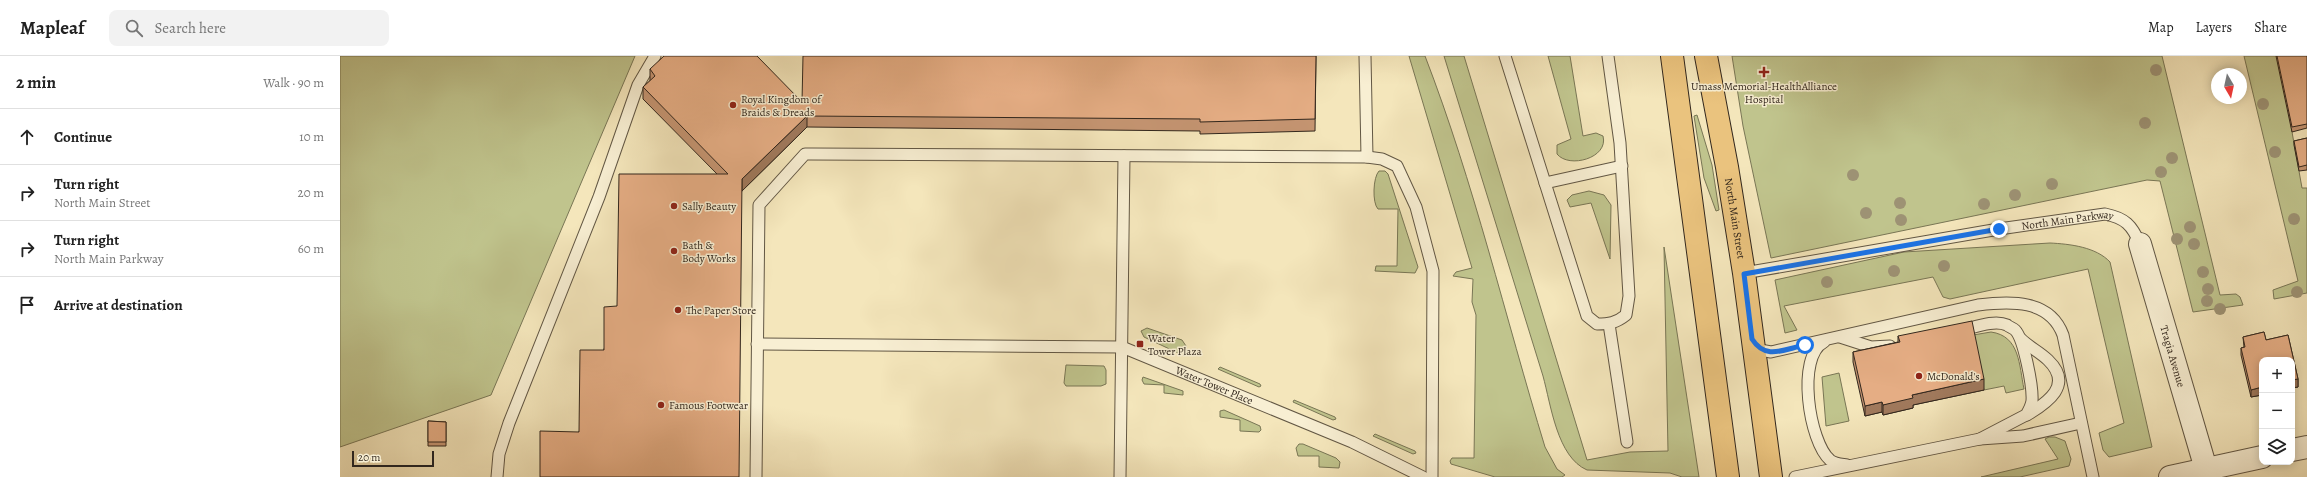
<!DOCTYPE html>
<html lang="en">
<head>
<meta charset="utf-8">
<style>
	:root { --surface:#fff; --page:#f2f2f2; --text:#222; --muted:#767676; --line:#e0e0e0 }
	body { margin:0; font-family:Alegreya,serif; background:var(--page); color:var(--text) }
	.controls { position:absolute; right:12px; bottom:12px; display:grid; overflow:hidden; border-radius:8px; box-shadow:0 2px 10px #0003 }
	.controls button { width:36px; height:36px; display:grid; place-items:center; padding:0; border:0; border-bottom:1px solid var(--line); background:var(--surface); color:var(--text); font:20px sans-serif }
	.compass { position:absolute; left:1871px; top:12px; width:36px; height:36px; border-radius:50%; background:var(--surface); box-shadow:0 2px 10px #0003; rotate:171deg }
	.scale { position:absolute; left:12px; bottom:10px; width:82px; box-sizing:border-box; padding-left:4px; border:2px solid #32271d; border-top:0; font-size:11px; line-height:14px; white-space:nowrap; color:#32271d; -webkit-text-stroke:3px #f8efd3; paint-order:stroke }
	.stop { position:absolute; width:12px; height:12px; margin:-9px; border:3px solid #1a73e8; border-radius:50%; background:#fff }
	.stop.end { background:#1a73e8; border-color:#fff; box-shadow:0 1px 4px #0008 }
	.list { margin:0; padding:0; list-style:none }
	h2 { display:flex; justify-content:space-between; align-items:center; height:52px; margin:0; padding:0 16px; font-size:17px }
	h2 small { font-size:13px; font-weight:400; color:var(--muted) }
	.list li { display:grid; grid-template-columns:26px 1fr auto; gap:12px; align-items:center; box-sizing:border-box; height:56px; padding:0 16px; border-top:1px solid var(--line) }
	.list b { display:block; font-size:15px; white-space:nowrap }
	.list p { margin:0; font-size:13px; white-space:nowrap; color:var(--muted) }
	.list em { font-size:13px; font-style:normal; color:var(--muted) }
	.icon { flex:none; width:22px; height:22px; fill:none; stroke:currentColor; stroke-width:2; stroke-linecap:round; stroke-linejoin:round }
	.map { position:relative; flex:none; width:1967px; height:421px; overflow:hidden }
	header { display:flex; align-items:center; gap:24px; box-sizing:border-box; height:56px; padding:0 20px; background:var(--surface); border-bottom:1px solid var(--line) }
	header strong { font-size:19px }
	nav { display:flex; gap:22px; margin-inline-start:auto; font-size:14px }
	.search { width:280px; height:36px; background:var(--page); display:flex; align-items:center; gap:10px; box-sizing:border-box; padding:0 14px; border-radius:8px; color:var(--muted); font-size:15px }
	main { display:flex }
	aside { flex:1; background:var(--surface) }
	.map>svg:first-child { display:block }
	.green { fill:#c0c48d; stroke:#797655 }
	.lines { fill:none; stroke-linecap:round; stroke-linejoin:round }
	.service-casing { stroke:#625744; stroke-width:13 }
	.minor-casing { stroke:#625744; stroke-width:24 }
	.primary-casing { stroke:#32271d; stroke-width:24 }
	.service { stroke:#f8efd3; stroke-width:11 }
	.minor { stroke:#f8efd3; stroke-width:22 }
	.primary { stroke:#eac37e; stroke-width:22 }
	.tree { fill:#9d9274 }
	.wall { fill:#c59572; stroke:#32271d }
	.shaded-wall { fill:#a0795c; stroke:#32271d }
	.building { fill:#e5ad84; stroke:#32271d }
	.route { stroke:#1a73e8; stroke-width:5 }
	.poi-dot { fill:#8f2418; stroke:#f8efd3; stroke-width:1.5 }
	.labels { text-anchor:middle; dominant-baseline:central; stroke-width:3; stroke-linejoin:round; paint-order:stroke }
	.poi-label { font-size:11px; fill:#32271d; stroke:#f8efd3; text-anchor:start }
	.street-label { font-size:11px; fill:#32271d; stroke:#f8efd3 }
</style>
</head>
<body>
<header>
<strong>Mapleaf</strong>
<div class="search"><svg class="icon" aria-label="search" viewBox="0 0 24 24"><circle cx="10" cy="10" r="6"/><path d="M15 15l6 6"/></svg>Search here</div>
<nav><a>Map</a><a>Layers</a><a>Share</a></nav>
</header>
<main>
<aside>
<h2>2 min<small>Walk · 90 m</small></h2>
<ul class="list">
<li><svg class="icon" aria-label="ahead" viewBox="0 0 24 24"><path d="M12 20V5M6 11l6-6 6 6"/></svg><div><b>Continue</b></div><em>10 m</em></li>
<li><svg class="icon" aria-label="right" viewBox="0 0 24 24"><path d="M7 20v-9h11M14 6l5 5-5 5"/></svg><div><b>Turn right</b><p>North Main Street</p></div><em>20 m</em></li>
<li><svg class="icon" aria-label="right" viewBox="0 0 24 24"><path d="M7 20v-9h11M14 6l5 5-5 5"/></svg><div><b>Turn right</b><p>North Main Parkway</p></div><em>60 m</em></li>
<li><svg class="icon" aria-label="arrive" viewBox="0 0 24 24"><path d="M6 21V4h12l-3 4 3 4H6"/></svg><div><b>Arrive at destination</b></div></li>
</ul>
</aside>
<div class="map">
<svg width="1967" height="421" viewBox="0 0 1967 421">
	<rect width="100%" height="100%" fill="#f4e6bb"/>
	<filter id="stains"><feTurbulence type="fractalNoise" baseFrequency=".005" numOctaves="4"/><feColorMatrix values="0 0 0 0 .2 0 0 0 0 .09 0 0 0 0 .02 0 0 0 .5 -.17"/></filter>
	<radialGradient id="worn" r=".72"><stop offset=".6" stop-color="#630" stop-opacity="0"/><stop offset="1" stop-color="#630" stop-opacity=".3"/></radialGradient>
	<g class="green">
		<polygon points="0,0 295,0 151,339 0,391"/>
		<path d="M1069 0H1085C1134 127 1165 260 1205 391L1217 413 1225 419 1222 421H1155L1111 408 1110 405 1112 402H1134L1136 259 1132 246 1133 223 1113 220 1116 216 1132 212Z"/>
		<path d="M1104 0H1124L1247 404 1290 396 1328 395 1324 191 1359 421H1342L1330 417 1247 414C1217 401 1211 349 1203 320Z"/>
		<path d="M1208 0H1230L1243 80 1256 77 1263 80C1269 102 1229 113 1217 98V89L1231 83Z"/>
		<polygon points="1392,0 1822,0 1880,239 1896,238 1900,241 1903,249 1853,256 1820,125 1807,124 1431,202 1403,70"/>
		<polygon points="1904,0 1942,0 1952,76 1962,132 1967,132 1967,237 1934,243 1933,234 1958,225"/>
		<polygon points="1357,59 1372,109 1379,154 1376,155 1364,122 1354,60"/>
		<path d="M1039 115H1045L1048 118 1078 211 1075 217 1035 215 1036 210H1057L1058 153H1038C1032 147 1033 121 1039 115Z"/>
		<polygon points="1249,135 1264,139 1271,149 1270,203 1251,147 1230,151 1227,144 1232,139"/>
		<path d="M1710 187C1730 188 1756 191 1770 206L1812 391 1769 401 1763 394 1759 377 1784 367 1748 213 1610 243 1603 241 1593 221 1444 250 1457 274 1445 277 1435 224 1564 196Z"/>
		<polygon points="807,272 842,284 846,290 844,295 838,297 804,281 801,275"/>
		<path d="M1651 276C1680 280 1679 309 1684 333L1666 337 1664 330 1644 334 1633 279Z"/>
		<polygon points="726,309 764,310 766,314 766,328 761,330 726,330 724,327"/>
		<polygon points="880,311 920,328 921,330 919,331 878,313"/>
		<polygon points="1499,317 1509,365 1486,370 1482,321"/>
		<polygon points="803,321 843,335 843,339 824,337 824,329 804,328 802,324"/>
		<polygon points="954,344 995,361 996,363 993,364 953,346"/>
		<polygon points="884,354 920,370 921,374 919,376 900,375 900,364 880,361 880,355"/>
		<polygon points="1035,378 1075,395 1076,397 1073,398 1033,380"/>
		<polygon points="1709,381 1715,381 1725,385 1731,403 1729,410 1680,421 1641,421 1718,403 1705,383"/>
		<polygon points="959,388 963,388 996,402 1000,406 999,412 979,411 979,400 958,400 956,392"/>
	</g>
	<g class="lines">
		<g class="service-casing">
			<g id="service">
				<polyline points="1025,0 1027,101"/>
				<path d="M1165 0 1247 260 1257 268C1269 268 1276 267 1286 259L1289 240 1280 87 1268 0"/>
				<polyline points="1205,127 1282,110"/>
				<path id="s1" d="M1404 217 1659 173 1765 158C1785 162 1792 169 1800 188"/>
				<polyline points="1269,268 1287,386"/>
				<path d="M1619 275C1633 272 1654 263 1667 269 1669 271 1673 272 1675 274 1684 283 1693 331 1692 345 1691 351 1689 354 1686 359L1640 383"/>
				<polyline points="1500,281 1531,291 1550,290"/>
				<path d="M1681 283C1689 291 1700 296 1708 304 1734 329 1707 347 1687 359"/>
				<path d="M1484 286C1456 300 1469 386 1490 404 1495 408 1501 408 1507 409"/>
				<path d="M1414 287 1420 294 1431 296 1638 249C1670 245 1710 243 1723 279L1753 421"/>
				<path id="s2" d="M417 288 782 291 1012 386 1083 421"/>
				<polyline points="157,421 159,398 169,367 259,141 298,29 315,0"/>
				<polyline points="416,421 419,149 465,98 471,98 1027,101 1042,103 1057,110 1076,151 1093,215 1092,421"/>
				<polyline points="780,421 784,100"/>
				<polyline points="1455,421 1640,383 1683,380 1741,367"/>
			</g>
		</g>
		<g class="minor-casing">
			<g id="minor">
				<path id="s3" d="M1800 188 1866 413"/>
				<polyline points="1952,394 1967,391"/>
				<polyline points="1830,421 1922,401"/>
			</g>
		</g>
		<g class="primary-casing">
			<g id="primary">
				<polyline points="1332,0 1388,421"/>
				<path id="s4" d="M1366 0 1387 111 1404 217 1431 421"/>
			</g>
		</g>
		<use href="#service" class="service"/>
		<use href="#minor" class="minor"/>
		<use href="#primary" class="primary"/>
	</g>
	<g class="tree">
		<circle cx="1816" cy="14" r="6"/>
		<circle cx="1923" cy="48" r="6"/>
		<circle cx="1805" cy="67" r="6"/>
		<circle cx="1935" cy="96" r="6"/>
		<circle cx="1832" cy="102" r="6"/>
		<circle cx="1821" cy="116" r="6"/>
		<circle cx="1513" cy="119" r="6"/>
		<circle cx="1712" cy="128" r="6"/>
		<circle cx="1675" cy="139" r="6"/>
		<circle cx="1560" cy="147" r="6"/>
		<circle cx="1644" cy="148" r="6"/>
		<circle cx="1526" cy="157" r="6"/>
		<circle cx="1954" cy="163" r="6"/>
		<circle cx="1561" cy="164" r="6"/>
		<circle cx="1850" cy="171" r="6"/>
		<circle cx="1837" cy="183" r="6"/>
		<circle cx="1854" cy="188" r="6"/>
		<circle cx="1604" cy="210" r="6"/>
		<circle cx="1554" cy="215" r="6"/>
		<circle cx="1863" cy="216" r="6"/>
		<circle cx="1487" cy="226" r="6"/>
		<circle cx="1868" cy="233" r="6"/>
		<circle cx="1957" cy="236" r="6"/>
		<circle cx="1867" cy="245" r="6"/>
		<circle cx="1880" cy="253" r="6"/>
	</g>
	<g class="wall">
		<polygon points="976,0 975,75 860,78 860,75 467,71 402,135 239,376 277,250 377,118 303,43 303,31 310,25 310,13 462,46"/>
		<polygon points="1936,0 1967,0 1967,72 1952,76"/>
		<polygon points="1967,82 1967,114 1959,115 1954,89 1954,85"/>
		<polygon points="1924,276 1926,284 1948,279 1958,323 1958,331 1952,332 1952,304 1922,304 1922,339 1911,341 1901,299 1901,292 1904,291 1903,281"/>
		<polygon points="1558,280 1644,334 1573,349 1573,352 1543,359 1542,356 1525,360 1513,306 1513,296 1558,286"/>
		<polygon points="88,365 106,366 106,390 88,390"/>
	</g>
	<g class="shaded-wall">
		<polygon points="467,60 467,71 402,135 402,123"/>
		<polygon points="1644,323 1644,334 1573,349 1573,352 1543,359 1543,349 1572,339"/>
		<polygon points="1958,323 1958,331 1952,332 1952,324"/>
		<polygon points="1922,331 1922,339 1911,341 1911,334"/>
		<polygon points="1542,346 1542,356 1525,360 1525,350"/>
	</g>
	<g class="building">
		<polygon points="324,0 417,0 462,46 463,0 976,0 975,63 860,66 860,63 467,60 402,123 399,421 200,421 200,375 239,376 240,294 264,294 264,251 277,250 279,118 388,118 303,31 315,20 310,13"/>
		<polygon points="1937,0 1967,0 1967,68 1952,71"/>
		<polygon points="1967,82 1967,109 1959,111 1954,85"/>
		<polygon points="1632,265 1644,323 1572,339 1573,342 1543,349 1542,346 1525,350 1513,296 1560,286 1558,280"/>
		<polygon points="1924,276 1926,284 1948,279 1958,323 1952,324 1952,304 1922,304 1922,331 1911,334 1901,292 1905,291 1903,281"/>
		<polygon points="88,365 106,366 106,386 88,386"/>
	</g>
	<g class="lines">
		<path class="route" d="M1465 289C1444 293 1426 305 1412 283L1404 218 1659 173"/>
	</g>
	<g class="poi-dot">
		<path d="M1422 10h4v4h4v4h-4v4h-4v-4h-4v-4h4z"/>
		<circle cx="393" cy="49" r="4"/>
		<circle cx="334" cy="150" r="4"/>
		<circle cx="334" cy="195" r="4"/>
		<circle cx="338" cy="254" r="4"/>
		<rect x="796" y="284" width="8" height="8" rx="2"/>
		<circle cx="1579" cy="320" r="4"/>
		<circle cx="321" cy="349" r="4"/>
	</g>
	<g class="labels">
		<g class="poi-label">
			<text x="1424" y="30" text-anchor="middle">Umass Memorial-HealthAlliance<tspan x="1424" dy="13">Hospital</tspan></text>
			<text x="401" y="43">Royal Kingdom of<tspan x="401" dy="13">Braids &amp; Dreads</tspan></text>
			<text x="342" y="150">Sally Beauty</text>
			<text x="342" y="189">Bath &amp;<tspan x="342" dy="13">Body Works</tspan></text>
			<text x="346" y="254">The Paper Store</text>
			<text x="808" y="282">Water<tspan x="808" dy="13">Tower Plaza</tspan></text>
			<text x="1587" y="320">McDonald's</text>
			<text x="329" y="349">Famous Footwear</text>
		</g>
		<g class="street-label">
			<text stroke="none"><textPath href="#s4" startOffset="165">North Main Street</textPath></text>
			<text stroke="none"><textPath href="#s1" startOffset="328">North Main Parkway</textPath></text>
			<text stroke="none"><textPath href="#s3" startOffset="117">Tragia Avenue</textPath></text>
			<text stroke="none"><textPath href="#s2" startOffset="465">Water Tower Place</textPath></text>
		</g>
	</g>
	<rect width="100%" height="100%" filter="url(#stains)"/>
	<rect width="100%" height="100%" fill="url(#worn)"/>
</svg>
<div class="controls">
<button>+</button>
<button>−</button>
<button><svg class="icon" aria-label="layers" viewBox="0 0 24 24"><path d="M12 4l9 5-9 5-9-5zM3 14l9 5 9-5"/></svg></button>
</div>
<svg class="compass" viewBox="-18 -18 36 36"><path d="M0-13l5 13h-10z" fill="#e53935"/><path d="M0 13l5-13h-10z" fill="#767676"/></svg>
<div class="scale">20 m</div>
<div class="stop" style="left:1465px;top:289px"></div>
<div class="stop end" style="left:1659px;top:173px"></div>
</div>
</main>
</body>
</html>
